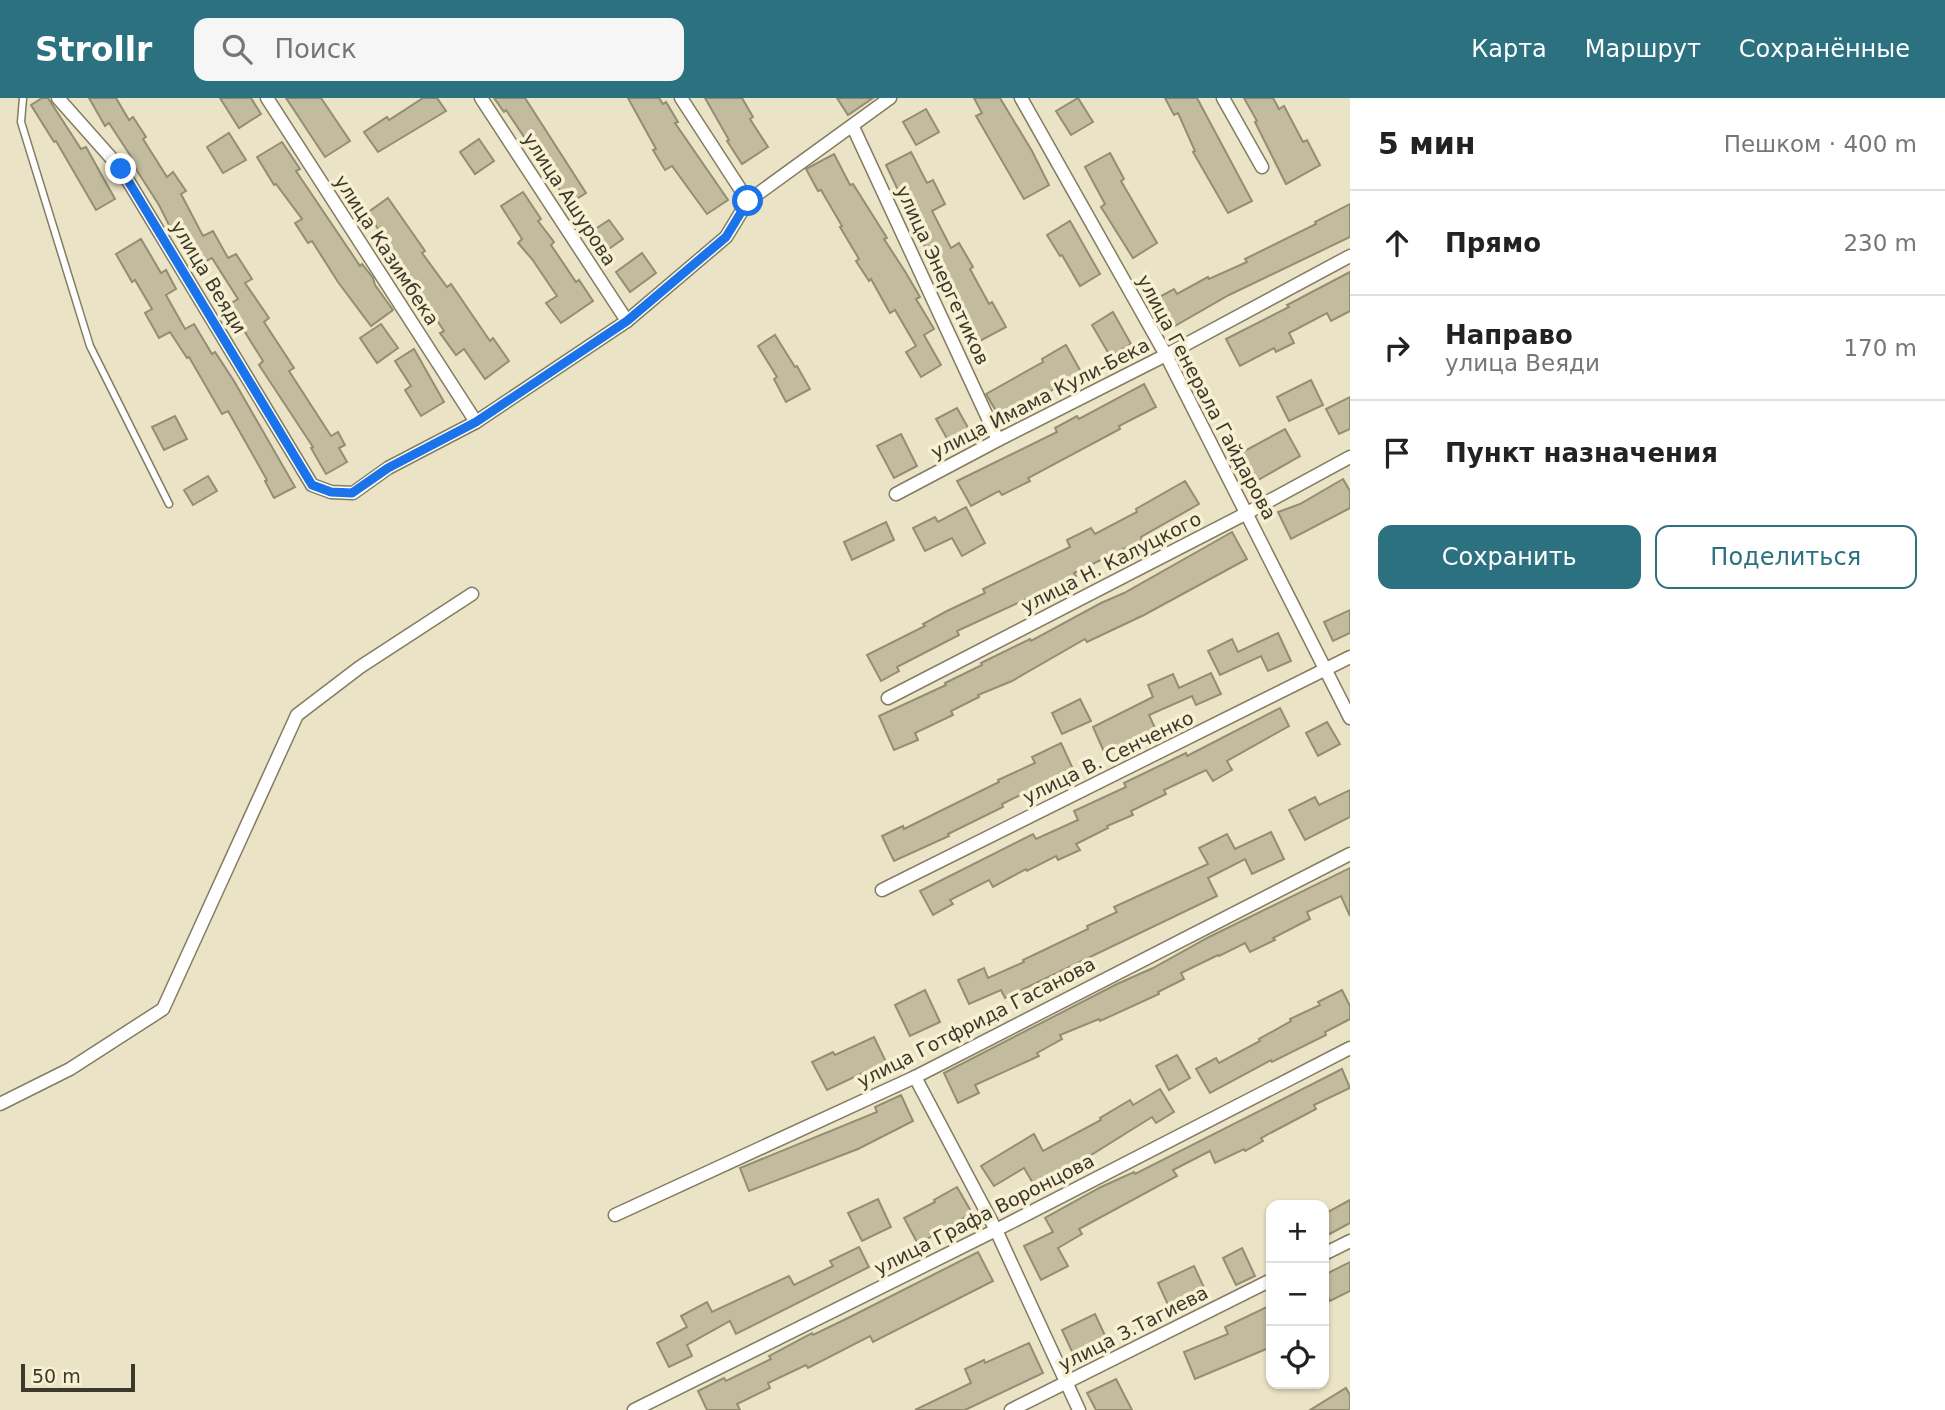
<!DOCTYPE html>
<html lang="ru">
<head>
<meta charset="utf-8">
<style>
	:root { --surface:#fff; --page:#f6f6f6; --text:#222; --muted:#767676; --line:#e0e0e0; --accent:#2c7180 }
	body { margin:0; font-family:"DejaVu Sans",sans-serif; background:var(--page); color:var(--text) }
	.controls { position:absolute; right:21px; bottom:21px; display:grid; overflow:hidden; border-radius:14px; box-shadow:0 2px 5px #0004 }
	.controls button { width:63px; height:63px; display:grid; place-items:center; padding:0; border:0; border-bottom:2px solid var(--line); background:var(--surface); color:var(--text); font:35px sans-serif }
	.scale { position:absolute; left:21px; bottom:18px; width:114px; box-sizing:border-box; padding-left:7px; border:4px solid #3b382c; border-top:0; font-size:19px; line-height:24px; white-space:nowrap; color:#3b382c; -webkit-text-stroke:5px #f8f0d2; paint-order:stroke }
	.stop { position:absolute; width:21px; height:21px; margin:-16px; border:5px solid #1a73e8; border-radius:50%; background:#fff }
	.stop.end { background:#1a73e8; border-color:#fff; box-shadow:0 2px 7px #0008 }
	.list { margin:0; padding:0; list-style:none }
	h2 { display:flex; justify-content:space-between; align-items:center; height:91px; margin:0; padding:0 28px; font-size:30px }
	h2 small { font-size:23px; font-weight:400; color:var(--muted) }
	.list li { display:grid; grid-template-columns:46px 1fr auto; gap:21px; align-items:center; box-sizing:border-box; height:105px; padding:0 28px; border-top:2px solid var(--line) }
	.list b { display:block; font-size:26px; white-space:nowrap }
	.list p { margin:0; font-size:23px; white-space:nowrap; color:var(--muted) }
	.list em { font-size:23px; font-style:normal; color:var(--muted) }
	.actions { display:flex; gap:14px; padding:21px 28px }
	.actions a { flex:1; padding:16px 0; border:2px solid var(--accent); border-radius:14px; text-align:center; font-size:24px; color:var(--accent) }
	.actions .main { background:var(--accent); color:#fff }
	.icon { flex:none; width:38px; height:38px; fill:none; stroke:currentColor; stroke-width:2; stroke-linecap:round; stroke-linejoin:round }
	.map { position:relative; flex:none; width:1350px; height:1312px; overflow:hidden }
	header { display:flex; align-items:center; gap:42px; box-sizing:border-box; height:98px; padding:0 35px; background:var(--accent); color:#fff }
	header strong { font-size:33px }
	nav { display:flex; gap:38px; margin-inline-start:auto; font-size:24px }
	.search { width:490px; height:63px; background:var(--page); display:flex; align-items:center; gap:18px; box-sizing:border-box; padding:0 24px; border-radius:14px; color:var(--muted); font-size:26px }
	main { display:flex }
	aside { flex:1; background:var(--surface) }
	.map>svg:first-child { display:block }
	.building { fill:#c2bb9e; stroke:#948d71; stroke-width:2 }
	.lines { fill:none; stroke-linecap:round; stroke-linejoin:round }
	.service-casing { stroke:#837c61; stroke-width:9 }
	.minor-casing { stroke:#837c61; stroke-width:15 }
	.service { stroke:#fff; stroke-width:6 }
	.minor { stroke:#fff; stroke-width:12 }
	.route { stroke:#1a73e8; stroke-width:9 }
	.labels { text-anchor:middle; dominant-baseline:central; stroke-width:7; stroke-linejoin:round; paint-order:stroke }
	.street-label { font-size:19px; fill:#3b382c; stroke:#f8f0d2 }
</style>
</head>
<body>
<header>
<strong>Strollr</strong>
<div class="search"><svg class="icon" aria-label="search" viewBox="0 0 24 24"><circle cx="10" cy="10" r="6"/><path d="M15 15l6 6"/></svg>Поиск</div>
<nav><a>Карта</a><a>Маршрут</a><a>Сохранённые</a></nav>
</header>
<main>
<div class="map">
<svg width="1350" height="1312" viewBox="0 0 1350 1312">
	<rect width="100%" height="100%" fill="#ebe3c5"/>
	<g class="building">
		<polygon points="42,0 48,0 81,51 86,49 115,101 96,112 56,43 54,44 31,7"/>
		<polygon points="89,0 116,0 129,22 133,19 146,39 143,41 167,79 173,74 186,93 181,96 203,138 213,133 228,160 236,156 252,181 245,185 269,220 264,224 294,270 289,273 331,338 338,334 345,347 339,350 347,364 326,376 311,350 313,349 259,267 263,263 228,207 238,201 212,160 198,167 181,136 175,139 159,107 130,62 132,60 109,25 105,28"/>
		<polygon points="220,0 251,0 261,16 239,30"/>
		<polygon points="286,0 321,0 350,43 325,59"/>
		<polygon points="423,0 437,0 446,13 378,54 364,34 387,19 389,22"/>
		<polygon points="494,0 525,0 586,95 569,106 506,12 504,14"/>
		<polygon points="628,0 659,0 663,6 666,4 678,24 675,25 728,102 707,116 672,68 665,72 653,52 656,51"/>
		<polygon points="705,0 742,0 753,19 750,21 768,49 742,66 727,43 729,42"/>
		<polygon points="837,0 873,0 848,17"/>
		<polygon points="974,0 1000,0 1032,53 1049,87 1024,101 976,18 982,15"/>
		<polygon points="1078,0 1093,24 1071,37 1056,13"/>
		<polygon points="1165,0 1197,0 1252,103 1228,115 1193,54 1195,53 1178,15 1174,17"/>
		<polygon points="1244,0 1273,0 1279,11 1284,8 1303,44 1307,42 1320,67 1286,86 1255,24 1257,23"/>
		<polygon points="926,11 939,34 916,47 903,24"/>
		<polygon points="229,35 246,62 223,75 207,49"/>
		<polygon points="479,41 494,63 475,76 460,54"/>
		<polygon points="282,44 300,71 296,73 360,168 362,166 373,180 375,187 393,212 371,228 338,184 312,143 308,145 295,125 302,121 276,86 274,87 257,59"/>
		<polygon points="911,54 927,85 933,82 945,106 932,113 951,150 959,145 973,169 970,171 989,206 992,204 1006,229 978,244 949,190 952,189 929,152 927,153 886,67"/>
		<polygon points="1110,55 1124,81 1121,83 1157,145 1133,160 1101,109 1105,106 1085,69"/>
		<polygon points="834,56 850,87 853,86 887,140 884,141 906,175 920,199 916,201 934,231 924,237 941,267 921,279 906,254 916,248 895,212 890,215 871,181 869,183 856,163 859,161 840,129 842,128 821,92 818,93 806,71"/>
		<polygon points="523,94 541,121 538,123 554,144 551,147 576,184 579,182 593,203 561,225 546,205 557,198 532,161 518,145 522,141 501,108"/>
		<polygon points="388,100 425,153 422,155 447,189 451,186 490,243 493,240 509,263 485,281 464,251 456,257 440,235 444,233 425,204 427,203 401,169 386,146 388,145 367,115"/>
		<polygon points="1350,106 1350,139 1229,197 1168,232 1152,203 1174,191 1177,196 1208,179 1209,181 1247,164 1245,161 1316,126 1315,124"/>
		<polygon points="609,122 623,141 600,157 586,137"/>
		<polygon points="1070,123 1100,176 1080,188 1062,157 1060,158 1047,137"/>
		<polygon points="141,141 161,175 166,172 176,191 166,197 185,231 194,226 212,256 215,254 234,283 295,389 274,400 265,383 267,382 228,313 222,316 189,259 187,260 170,234 159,240 145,215 152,211 135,182 132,184 116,156"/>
		<polygon points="642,155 656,175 630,194 616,174"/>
		<polygon points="1350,174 1350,213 1331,223 1327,215 1289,235 1294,245 1276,254 1274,250 1240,268 1226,241 1289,209 1287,207"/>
		<polygon points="1113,214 1131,246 1110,258 1092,227"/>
		<polygon points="381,226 398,250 377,265 360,240"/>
		<polygon points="775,237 795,269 797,268 810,291 786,304 774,281 777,279 758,248"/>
		<polygon points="1066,247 1081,274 1002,323 986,296 1043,264 1042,261"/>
		<polygon points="414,251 444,304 421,318 405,292 411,288 395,263"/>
		<polygon points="1311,282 1323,307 1289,323 1277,299"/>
		<polygon points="1144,286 1156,309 1119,328 1120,331 1028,380 1030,383 1002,397 999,393 971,408 957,383 1057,334 1055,330 1077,318 1079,321"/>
		<polygon points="1350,299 1350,331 1339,336 1326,311"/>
		<polygon points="957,310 971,335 950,346 936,321"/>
		<polygon points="175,318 187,341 164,352 152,329"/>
		<polygon points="1285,331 1300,358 1246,389 1230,361"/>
		<polygon points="901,336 917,368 894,380 877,348"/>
		<polygon points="208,378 217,393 193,407 184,392"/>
		<polygon points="1343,381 1350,393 1350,410 1291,441 1278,414 1300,406"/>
		<polygon points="1185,383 1199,406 1141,439 1142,442 1074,475 1076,478 957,533 959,537 897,569 899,573 881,583 867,557 925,528 923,526 947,513 985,495 983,491 1070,449 1067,442 1091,430 1095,436 1137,414 1136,411"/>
		<polygon points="966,409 985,445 962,458 952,440 925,453 913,430 935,419 938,424"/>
		<polygon points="886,424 894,442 852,462 844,444"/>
		<polygon points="1232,434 1247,461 1144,517 1087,544 1085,541 1012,583 978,597 979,599 951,613 953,617 915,635 918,642 894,652 879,618 946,587 945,585 982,567 981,565 1030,541 1031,543 1101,505 1124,495"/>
		<polygon points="1350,512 1350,535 1333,543 1324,524"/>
		<polygon points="1278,535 1291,563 1268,573 1261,558 1220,577 1208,553 1232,541 1238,554"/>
		<polygon points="1211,575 1221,596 1196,607 1192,598 1149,617 1155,630 1105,656 1093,629 1153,599 1148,587 1173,576 1179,590"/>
		<polygon points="1080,601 1091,623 1062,636 1052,615"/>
		<polygon points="1280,610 1289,628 1227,663 1232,672 1213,683 1206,672 1164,692 1166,696 1131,713 1133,717 1107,728 1108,730 1076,746 1080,752 1058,762 1056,758 1027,773 1026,771 993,789 989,782 950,802 953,806 933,817 920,793 1033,736 1036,741 1078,722 1074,713 1126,689 1124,685 1186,655 1187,658"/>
		<polygon points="1327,624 1340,646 1318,658 1306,635"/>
		<polygon points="1061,645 1073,671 1002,706 1003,709 948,736 949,738 894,763 882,738 903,728 904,731 999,684 998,682 1035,665 1032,659"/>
		<polygon points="1350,692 1350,719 1305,742 1289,712 1315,699 1319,707"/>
		<polygon points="1271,734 1284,761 1252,776 1245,761 1208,780 1217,798 1005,900 1001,892 969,906 958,882 984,870 988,880 1024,864 1023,862 1088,831 1087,828 1117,814 1114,809 1208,766 1199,750 1227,736 1235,751"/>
		<polygon points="1350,770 1350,818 1341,798 1307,814 1310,821 1273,840 1275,842 1250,854 1245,845 1219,858 1218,857 1181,875 1184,881 1158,894 1159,896 1100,923 1099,921 1060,937 1062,941 1037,955 1039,958 975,987 979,995 958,1005 944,975 1117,886 1153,870 1209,839"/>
		<polygon points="925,892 940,924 910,938 895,907"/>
		<polygon points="1342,892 1350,908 1350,921 1325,934 1326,937 1272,964 1271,962 1210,995 1196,971 1216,960 1219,965 1260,943 1259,941 1291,923 1290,921 1320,907 1318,904"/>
		<polygon points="874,939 886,964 827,992 812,964 833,954 835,957"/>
		<polygon points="1177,957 1190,980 1169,992 1156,968"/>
		<polygon points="1342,971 1350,990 1314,1007 1316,1011 1261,1040 1263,1043 1245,1053 1244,1051 1215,1065 1210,1053 1173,1072 1177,1078 1079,1131 1082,1136 1058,1150 1068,1168 1041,1182 1024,1148 1053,1134 1045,1120 1101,1089 1134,1074 1135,1076"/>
		<polygon points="1160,991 1174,1014 1156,1025 1152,1019 1067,1072 1066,1070 1034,1087 1024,1070 994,1088 981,1068 1034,1036 1043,1053 1101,1022 1100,1020 1130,1002 1133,1007"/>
		<polygon points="901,997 913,1023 858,1051 749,1093 740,1070 877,1014 875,1009"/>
		<polygon points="957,1089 972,1115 918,1146 904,1120 935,1104 934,1102"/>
		<polygon points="878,1101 891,1129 862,1143 848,1115"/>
		<polygon points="1350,1102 1350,1125 1324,1139 1324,1116"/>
		<polygon points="859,1149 869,1169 736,1236 730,1223 687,1247 692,1258 669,1269 657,1245 687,1229 681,1218 707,1204 712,1214 789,1178 794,1187 833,1168 830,1163"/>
		<polygon points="1242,1150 1255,1178 1236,1187 1223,1160"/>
		<polygon points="978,1154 993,1183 873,1244 870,1238 808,1270 806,1267 768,1285 770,1290 737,1306 740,1312 707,1312 698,1293 724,1280 726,1283 771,1261 769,1258 812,1235 813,1237 850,1219"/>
		<polygon points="1350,1164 1350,1193 1330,1203 1324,1191 1324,1177"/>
		<polygon points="1194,1168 1206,1194 1170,1211 1158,1185"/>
		<polygon points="1271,1207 1271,1249 1195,1281 1184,1254 1228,1236 1225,1229"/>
		<polygon points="1095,1216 1108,1244 1075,1260 1062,1232"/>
		<polygon points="1029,1245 1043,1275 965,1312 915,1312 971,1285 965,1271 984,1262 985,1265"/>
		<polygon points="1116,1281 1132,1312 1096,1312 1087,1295"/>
		<polygon points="1346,1290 1350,1297 1350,1312 1310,1312"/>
	</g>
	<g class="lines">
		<g class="service-casing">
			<polyline id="service" points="23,0 21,24 90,248 169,406"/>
		</g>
		<g class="minor-casing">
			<g id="minor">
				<polyline points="58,0 121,71 312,387 331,394 353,395 388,370 476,324 627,223 726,139 748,103 890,0"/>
				<polyline points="267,0 476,324"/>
				<polyline points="481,0 627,223"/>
				<polyline points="681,0 748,103"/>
				<polyline points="1021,0 1166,257 1350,620"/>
				<polyline points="1223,0 1262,69"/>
				<polyline points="853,29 998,342"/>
				<polyline points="896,396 998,342 1166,257 1350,158"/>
				<polyline points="888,600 1247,415 1350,359"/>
				<polyline points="882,792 1350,559"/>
				<polyline points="915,979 996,1132 1079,1312"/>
				<polyline points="0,1006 70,971 163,911 297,617 360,569 472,496"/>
				<polyline points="615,1117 915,979 1350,756"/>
				<polyline points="1324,1156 1350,1143"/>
				<polyline points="634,1312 996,1132 1350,950"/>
				<polyline points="1011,1312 1271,1182"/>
			</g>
		</g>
		<use href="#service" class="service"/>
		<use href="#minor" class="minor"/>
	</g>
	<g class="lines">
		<polyline class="route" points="121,71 312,387 331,394 352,395 388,370 476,324 627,223 726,139 748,103"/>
	</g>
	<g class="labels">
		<g class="street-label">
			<text transform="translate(570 101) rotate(57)">улица Ашурова</text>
			<text transform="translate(387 152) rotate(57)">улица Казимбека</text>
			<text transform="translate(943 177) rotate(65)">улица Энергетиков</text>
			<text transform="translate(209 179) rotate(59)">улица Веяди</text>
			<text transform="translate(1207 299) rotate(62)">улица Генерала Гайдарова</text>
			<text transform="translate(1040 300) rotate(-27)">улица Имама Кули-Бека</text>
			<text transform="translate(1111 464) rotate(-27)">улица Н. Калуцкого</text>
			<text transform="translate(1108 659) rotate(-26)">улица В. Сенченко</text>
			<text transform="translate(976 924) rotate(-27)">улица Готфрида Гасанова</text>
			<text transform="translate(984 1116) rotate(-27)">улица Графа Воронцова</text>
			<text transform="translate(1133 1230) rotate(-27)">улица З.Тагиева</text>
		</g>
	</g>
</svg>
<div class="controls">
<button>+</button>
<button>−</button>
<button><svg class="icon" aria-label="locate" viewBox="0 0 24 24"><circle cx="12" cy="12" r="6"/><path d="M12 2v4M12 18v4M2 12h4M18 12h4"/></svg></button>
</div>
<div class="scale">50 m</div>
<div class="stop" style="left:748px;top:103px"></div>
<div class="stop end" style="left:121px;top:71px"></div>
</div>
<aside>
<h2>5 мин<small>Пешком · 400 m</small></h2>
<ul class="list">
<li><svg class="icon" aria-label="ahead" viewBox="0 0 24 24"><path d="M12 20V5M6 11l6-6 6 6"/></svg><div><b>Прямо</b></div><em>230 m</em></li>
<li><svg class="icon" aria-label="right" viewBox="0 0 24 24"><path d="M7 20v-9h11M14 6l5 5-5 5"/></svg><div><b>Направо</b><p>улица Веяди</p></div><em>170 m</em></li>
<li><svg class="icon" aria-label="arrive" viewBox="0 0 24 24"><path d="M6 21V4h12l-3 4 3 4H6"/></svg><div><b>Пункт назначения</b></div></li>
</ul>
<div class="actions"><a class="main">Сохранить</a><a>Поделиться</a></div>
</aside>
</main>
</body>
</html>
